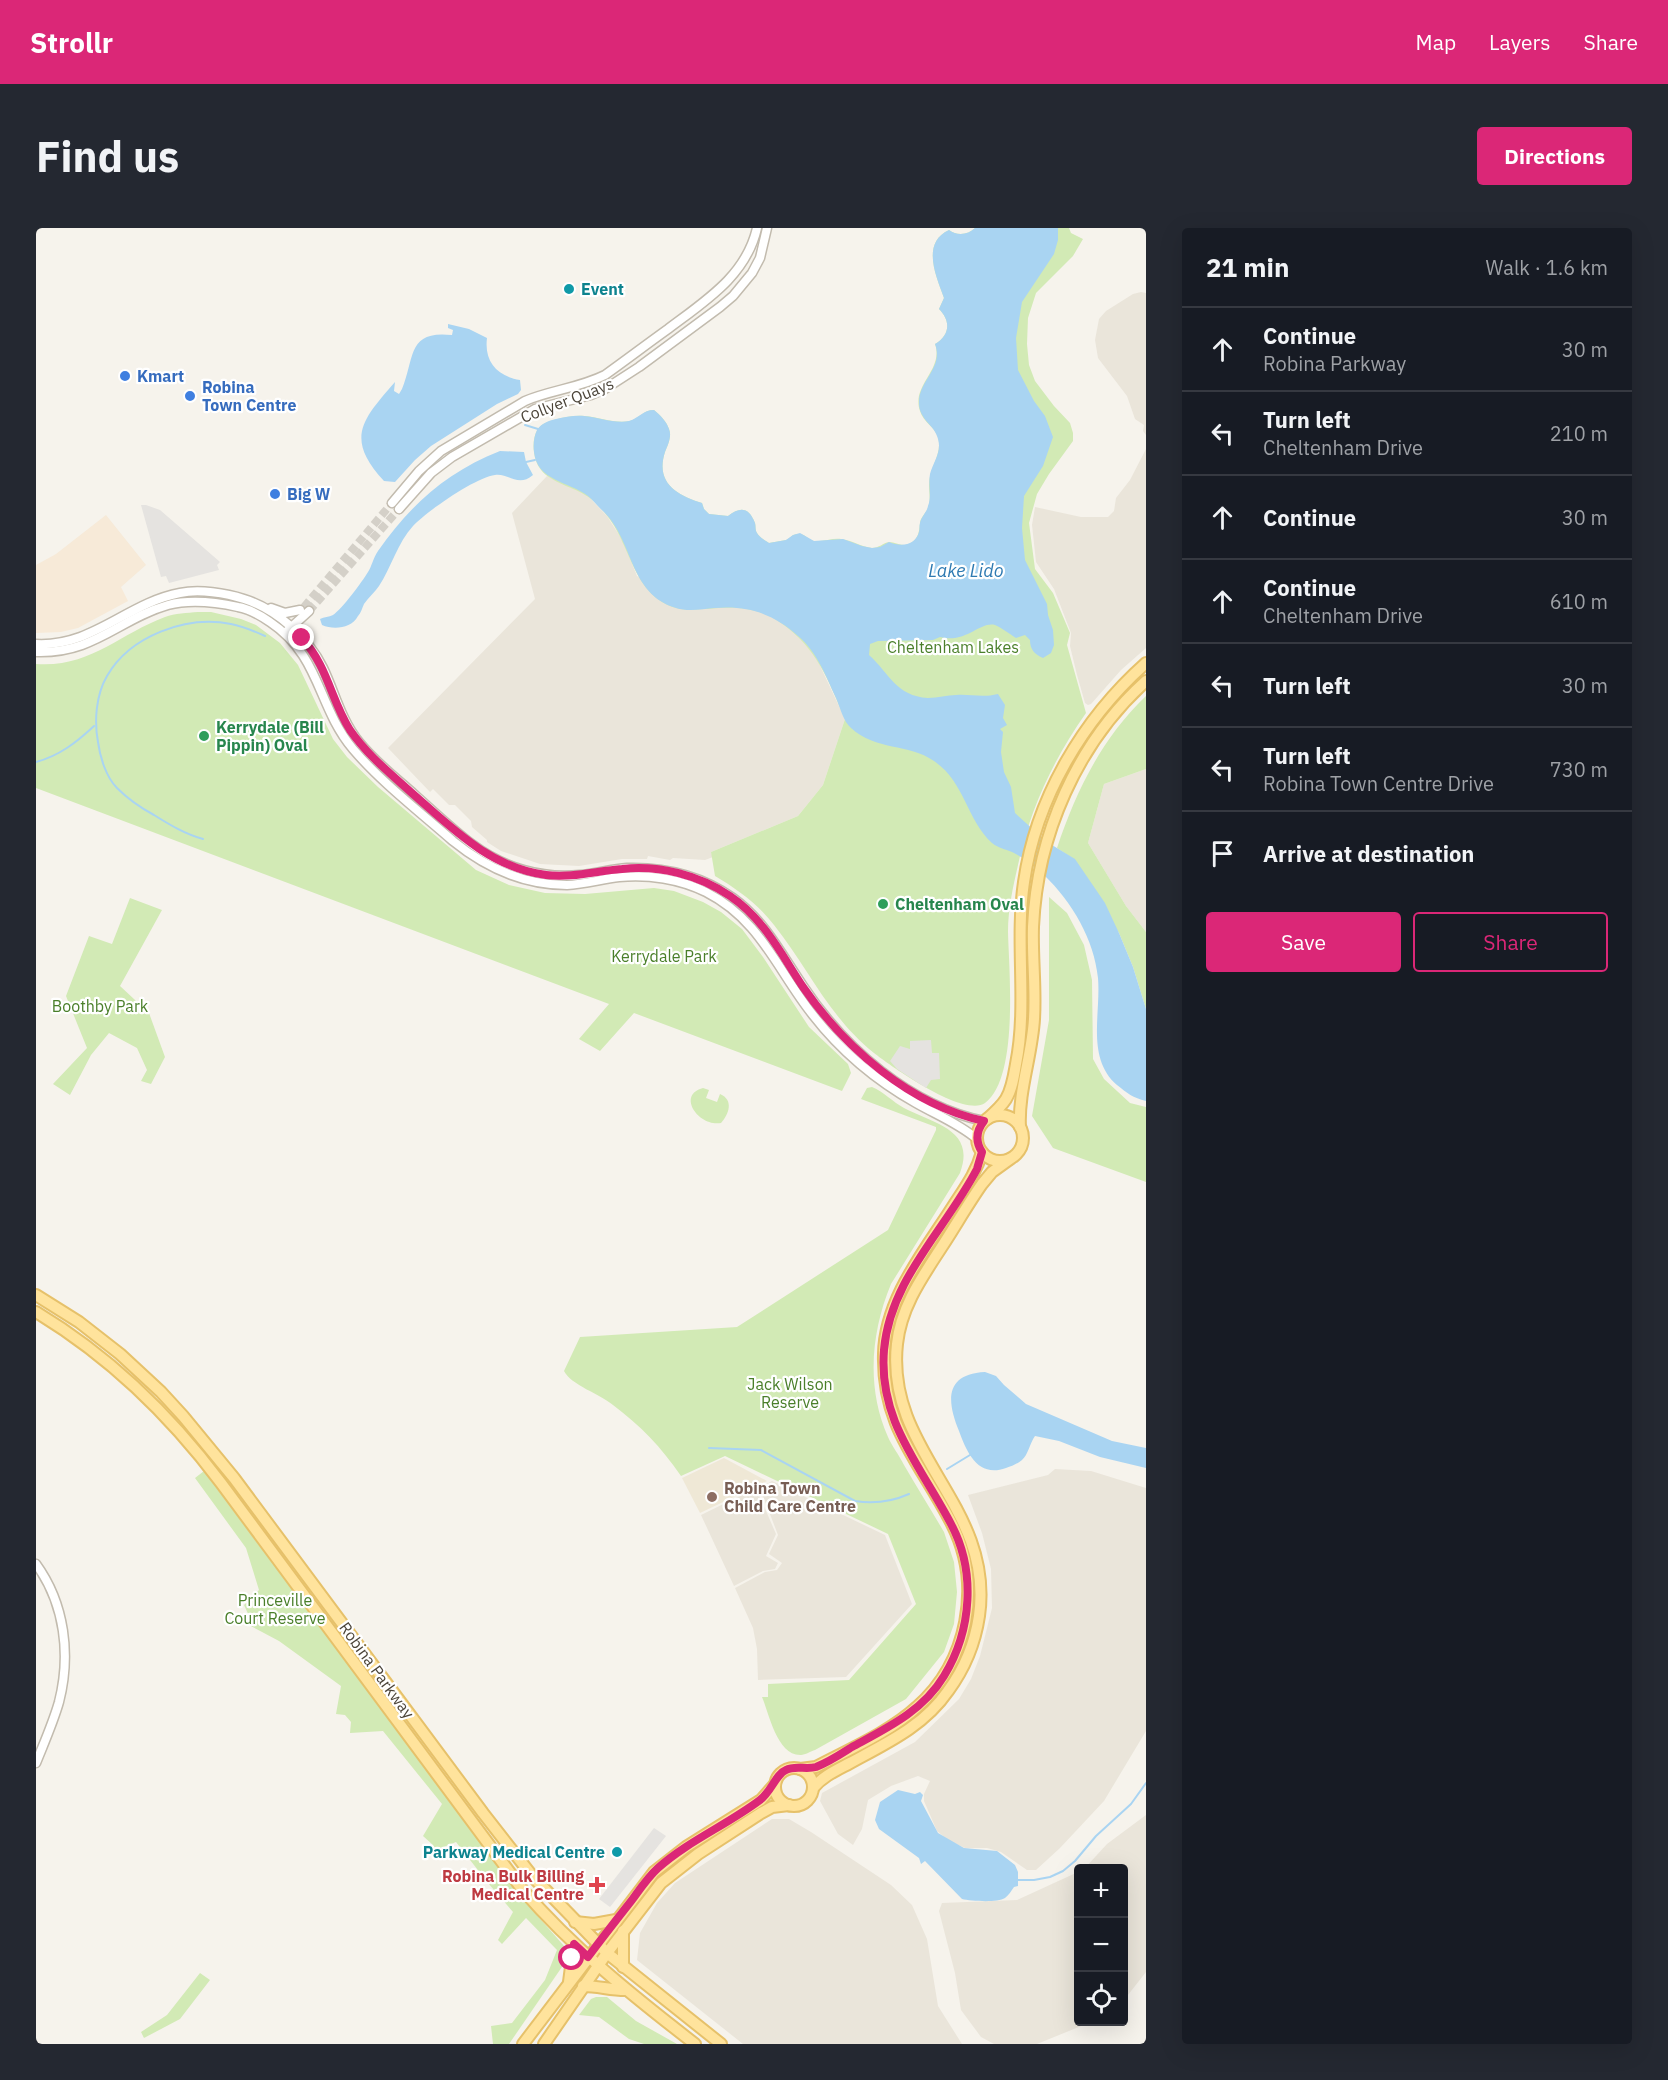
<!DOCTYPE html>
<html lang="en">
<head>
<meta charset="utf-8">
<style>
	:root { --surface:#171b24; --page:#242831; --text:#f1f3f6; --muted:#9ea1a6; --line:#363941; --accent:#db2777 }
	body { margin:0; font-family:"IBM Plex Sans",sans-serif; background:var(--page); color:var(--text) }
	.controls { position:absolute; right:18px; bottom:18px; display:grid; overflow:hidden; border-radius:6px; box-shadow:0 6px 24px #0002 }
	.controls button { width:54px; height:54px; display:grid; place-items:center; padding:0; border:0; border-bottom:2px solid var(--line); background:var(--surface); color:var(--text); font:30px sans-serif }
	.stop { position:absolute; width:18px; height:18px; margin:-14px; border:4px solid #db2777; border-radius:50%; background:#fff }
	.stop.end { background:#db2777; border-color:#fff; box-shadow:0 2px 6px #0008 }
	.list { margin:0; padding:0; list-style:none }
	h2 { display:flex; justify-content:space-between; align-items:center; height:78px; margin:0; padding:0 24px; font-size:26px }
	h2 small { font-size:20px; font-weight:400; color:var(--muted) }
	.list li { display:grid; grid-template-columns:39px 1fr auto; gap:18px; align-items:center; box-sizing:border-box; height:84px; padding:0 24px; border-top:2px solid var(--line) }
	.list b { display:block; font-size:22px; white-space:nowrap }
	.list p { margin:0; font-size:20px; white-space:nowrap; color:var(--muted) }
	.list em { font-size:20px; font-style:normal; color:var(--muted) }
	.actions { display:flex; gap:12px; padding:18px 24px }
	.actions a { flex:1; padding:14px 0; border:2px solid var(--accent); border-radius:6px; text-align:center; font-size:21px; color:var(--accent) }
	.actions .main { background:var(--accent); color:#fff }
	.icon { flex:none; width:33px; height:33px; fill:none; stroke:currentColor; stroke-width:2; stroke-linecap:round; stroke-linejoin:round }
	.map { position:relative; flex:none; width:1110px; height:1816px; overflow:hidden; border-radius:6px }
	header { display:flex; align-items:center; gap:36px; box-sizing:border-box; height:84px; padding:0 30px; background:var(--accent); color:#fff }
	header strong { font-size:28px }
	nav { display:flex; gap:33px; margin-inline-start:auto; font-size:21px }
	.intro { display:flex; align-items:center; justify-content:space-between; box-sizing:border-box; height:144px; padding:0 36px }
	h1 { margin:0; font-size:42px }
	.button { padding:15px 27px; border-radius:6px; background:var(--accent); color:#fff; font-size:21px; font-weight:700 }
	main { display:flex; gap:36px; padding:0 36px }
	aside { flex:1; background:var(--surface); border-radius:6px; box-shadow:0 6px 24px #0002 }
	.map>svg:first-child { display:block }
	.residential { fill:#eae5da }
	.commercial { fill:#f7ead8 }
	.education { fill:#efe8d6 }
	.green { fill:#d2eab5 }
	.parking { fill:#e5e3e0 }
	.water { fill:#a9d4f2 }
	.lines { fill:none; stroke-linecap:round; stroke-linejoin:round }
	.stream { stroke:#a9d4f2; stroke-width:2 }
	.minor-tunnel { stroke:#d4d0c8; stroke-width:8; stroke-dasharray:8 4; stroke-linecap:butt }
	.minor-casing { stroke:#c2bbae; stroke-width:11 }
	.major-casing { stroke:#e6c16a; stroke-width:14 }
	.minor { stroke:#fff; stroke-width:8 }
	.major { stroke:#ffe39c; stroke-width:10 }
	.route { stroke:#db2777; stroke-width:8 }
	.culture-dot { fill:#0f9aa8; stroke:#fff; stroke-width:2 }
	.shop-dot { fill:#3f7fe0; stroke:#fff; stroke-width:2 }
	.leisure-dot { fill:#2e9e5b; stroke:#fff; stroke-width:2 }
	.education-dot { fill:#8d6e63; stroke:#fff; stroke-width:2 }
	.health-dot { fill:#e0444e; stroke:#fff; stroke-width:2 }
	.labels { text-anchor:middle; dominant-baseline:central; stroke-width:4.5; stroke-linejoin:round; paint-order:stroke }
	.culture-label { font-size:16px; font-weight:bold; fill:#0d838f; stroke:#fff; text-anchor:start }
	.shop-label { font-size:16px; font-weight:bold; fill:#366cbe; stroke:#fff; text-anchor:start }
	.street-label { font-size:16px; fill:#4b4439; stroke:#fff }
	.park-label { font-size:16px; fill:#4a7f2a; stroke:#fff }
	.leisure-label { font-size:16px; font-weight:bold; fill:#27864d; stroke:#fff; text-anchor:start }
	.education-label { font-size:16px; font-weight:bold; fill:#785e54; stroke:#fff; text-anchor:start }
	.health-label { font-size:16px; font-weight:bold; fill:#be3a42; stroke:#fff; text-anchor:end }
	.water-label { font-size:18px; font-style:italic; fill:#2e7ab2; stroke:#fff }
</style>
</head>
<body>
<header>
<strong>Strollr</strong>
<nav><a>Map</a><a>Layers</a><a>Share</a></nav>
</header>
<div class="intro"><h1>Find us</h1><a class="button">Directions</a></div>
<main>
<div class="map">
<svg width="1110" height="1816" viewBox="0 0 1110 1816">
	<rect width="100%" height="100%" fill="#f6f3ec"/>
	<g class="residential">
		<polygon points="1105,64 1110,65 1110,207 1107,203 1108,197 1099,191 1091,168 1062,130 1059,112 1063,91 1070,83 1097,66"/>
		<polygon points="1110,221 1110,420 1085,442 1055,476 1052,477 1049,475 1041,447 1034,418 1035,405 1018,361 1000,334 996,297 999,279 1045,289 1072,289 1078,283 1080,270 1094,252"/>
		<polygon points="511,248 551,267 571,288 587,313 601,348 663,381 694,379 721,382 743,393 764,409 780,429 809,491 787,557 762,588 675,624 677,629 669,632 637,630 634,632 612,628 611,631 586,631 543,638 504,636 465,623 451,614 451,612 436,599 435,593 419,577 413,577 397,561 394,564 352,520 499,371 476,285"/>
		<polygon points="1110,541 1110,704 1090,678 1052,615 1068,556"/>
		<polygon points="1019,1241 1055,1243 1110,1260 1110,1503 1068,1573 1024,1620 1000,1642 991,1642 965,1624 951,1620 929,1620 912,1612 901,1603 888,1573 888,1566 894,1553 882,1548 855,1558 832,1572 826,1601 817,1617 802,1606 784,1573 786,1565 879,1514 923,1471 935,1451 944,1428 956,1380 955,1341 946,1305 932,1267 1012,1247"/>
		<polygon points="736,1253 849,1307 876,1376 810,1449 722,1452 721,1421 717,1400 699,1360 729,1344 741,1342 746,1335 733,1326 742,1307 724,1260"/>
		<polygon points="720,1260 740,1306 730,1328 742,1335 739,1341 727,1343 698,1358 665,1287"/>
		<polygon points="1110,1587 1110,1744 1088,1772 1088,1640 1049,1640 1071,1616"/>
		<polygon points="736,1591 753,1591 775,1604 855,1657 876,1677 891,1711 902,1778 926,1816 707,1816 601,1732 604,1705 621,1675 639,1655"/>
		<polygon points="1042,1644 1042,1794 1055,1794 1001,1816 958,1816 945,1809 925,1782 919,1745 903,1683 906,1675 981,1672"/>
	</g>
	<polygon class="commercial" points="70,287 110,337 85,359 92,373 42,400 25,404 0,405 0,337 20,326"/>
	<polygon class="education" points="688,1230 731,1253 664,1285 646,1250"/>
	<g class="green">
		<path d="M939 0H1033L1035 5 1047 11 1037 28 1000 65 992 90 991 116 993 137 999 153 1018 178 1034 195 1037 205V213L1013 246 1001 266 993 295 999 341 1017 365 1034 405 1031 417 1050 485C1017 532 994 581 982 637 977 659 972 681 972 704 973 743 983 850 949 875 928 890 856 839 838 825 792 788 773 741 738 697 722 676 701 661 679 648L675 624 762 588 787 557 809 491C792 452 781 420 745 395 723 379 698 378 672 381 662 381 649 383 640 380 597 367 596 320 572 289 566 281 557 271 549 267 535 258 512 254 503 239 497 229 495 211 502 201 507 195 511 194 518 192 528 189 539 187 549 188 563 189 580 196 594 193 604 190 607 182 618 182 624 187 631 194 633 201 636 208 632 217 629 224 619 255 641 267 666 275L668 281 673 286 692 288C705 278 713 280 719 295 720 299 719 302 721 305 723 309 730 313 733 315 738 314 745 313 750 312 755 310 756 306 762 306 769 305 772 312 778 313 787 314 796 310 805 311 816 312 825 319 836 320 843 320 847 315 853 314 861 314 866 320 875 315 883 310 883 303 884 295 884 290 890 285 892 280 895 272 893 265 893 257 893 240 907 226 902 209 899 199 887 194 884 183 875 157 908 142 899 116 914 107 915 93 903 81L908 70C900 48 885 15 913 2 921 8 932 7 939 0Z"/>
		<path d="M162 384H175L205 391 220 397 244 415 262 437 297 511 311 529 342 559 440 642 473 657 509 665 549 666 618 660 638 663 667 674 685 684 706 701 727 729 773 799 812 836 815 845 806 863 598 785 564 823 543 811 573 776 0 560V436C54 440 83 406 129 389 139 385 151 385 162 384Z"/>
		<path d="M1110 468V541L1068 556 1052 615 1090 678 1110 704V781L1097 739 1083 705 1039 632 1021 620C1040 563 1066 510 1110 468Z"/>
		<polygon points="1013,669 1031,685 1048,717 1056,752 1057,831 1068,851 1094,875 1110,879 1110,954 1017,920 996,888 1013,792"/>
		<polygon points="94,670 126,682 84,758 113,785 129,829 115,856 105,853 111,842 101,820 73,805 55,827 34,867 17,856 51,820 30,768 53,708 76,716"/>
		<path d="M836 859C848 864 857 874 868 880 899 896 940 902 924 945L855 1056C835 1104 830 1160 852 1209 856 1218 863 1227 868 1237 881 1259 895 1282 908 1304L918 1334 921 1364 918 1396 908 1424 870 1471 779 1522C775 1523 769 1527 765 1527 741 1528 733 1485 726 1469H732V1456L813 1452 880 1376 852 1306 689 1228 645 1248C625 1219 605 1198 577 1177 564 1166 535 1157 528 1143L544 1109 701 1099 852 1002 900 902V899L825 871 831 860Z"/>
		<path d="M667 860 673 862 670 870 681 874 684 866C698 872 693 886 685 895 663 899 640 867 667 860Z"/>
		<polygon points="168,1243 479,1662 528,1718 531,1723 528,1736 473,1816 457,1816 455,1798 476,1795 509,1752 521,1722 490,1690 466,1716 462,1712 477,1684 452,1655 420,1614 398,1623 397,1617 387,1608 406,1576 347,1503 314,1505 315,1494 309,1487 300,1486 305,1458 243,1413 213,1397 214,1390 208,1377 223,1362 210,1320 159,1250"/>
		<polygon points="164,1745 174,1752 144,1791 108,1810 105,1804 131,1787"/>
		<polygon points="560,1769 571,1769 600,1793 641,1816 608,1816 593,1811 563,1789 543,1787 555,1771"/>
	</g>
	<g class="parking">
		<polygon points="105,277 110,277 124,282 184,334 181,337 183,342 133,355 130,348 125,349"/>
		<polygon points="895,812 896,825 903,825 904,851 895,852 890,860 861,841 854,833 864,818 874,821 874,813"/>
		<polygon points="618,1600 630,1608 574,1679 563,1671"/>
	</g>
	<g class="water">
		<path d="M939 0H1022V12L1018 26 986 74 980 110 982 142 998 173 1009 188 1017 209 1007 238 988 268 986 300 989 332 1011 376 1012 387 1017 402 1018 417 1015 425 1007 430C998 426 994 421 994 412L989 407 980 410C974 406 966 400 959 397 944 393 930 416 904 409L897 412 842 413 834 416 833 427C854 446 860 468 892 470 902 470 911 467 920 467 935 466 947 470 962 466L969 477 967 490 971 497 964 501 967 504 965 524 968 544 975 559 979 585 1011 614 1039 631 1069 675 1083 705 1097 739 1110 781V873C1097 870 1091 865 1081 857 1050 830 1065 786 1062 750 1058 711 1036 674 1008 647 999 639 987 629 976 624 969 621 962 620 956 615 930 591 929 554 898 533 872 515 840 523 815 500 807 493 804 479 800 470 790 448 781 424 762 408 738 386 712 377 679 380 667 381 652 384 640 380 593 366 598 314 568 284 562 279 557 272 552 268 532 253 501 253 498 224 497 217 498 208 501 202 506 195 512 193 520 191 529 189 539 187 548 188 562 189 579 196 593 193 603 190 607 182 618 182 624 187 631 194 633 201 636 208 632 217 629 224 619 255 641 267 666 275L668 281 673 286 692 288C705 278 713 280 719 295 720 299 719 302 721 305 723 309 730 313 733 315L750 312 757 307 764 305 778 313 807 311 826 318 836 320 844 319 853 314C865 319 879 318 883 304 884 301 883 298 884 295 885 289 891 284 892 278 896 268 892 257 894 246 897 234 906 224 902 211 899 197 883 192 883 175 882 153 908 140 899 116 914 107 915 93 903 81L908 70C900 48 885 15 913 2 921 8 932 7 939 0Z"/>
		<path d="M412 96 433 101 451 110C448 134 461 148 484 152L485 162 482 166 461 176 395 218 379 232 359 254 348 253C308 210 327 191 359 154L358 163 363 166 366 161C379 129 371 102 416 107L417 102 412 100Z"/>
		<path d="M464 223 488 224 490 234 497 247C482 260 473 245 459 247 440 249 390 284 377 298 362 314 355 340 343 358 339 364 332 370 328 376 326 380 325 385 322 388 315 401 297 402 286 397L284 391C288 389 293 389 297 387 306 381 326 354 332 344 336 338 337 330 342 323 375 276 411 244 464 223Z"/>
		<path d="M949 1144 960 1148 968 1157 990 1176 1076 1213 1110 1220V1240L1064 1229 1023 1213 999 1208C994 1215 992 1227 986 1232 981 1236 976 1238 970 1240 942 1250 931 1225 923 1203 911 1174 908 1146 949 1144Z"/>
		<path d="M862 1562 879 1566 884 1564 887 1567 885 1573 902 1605 928 1620 961 1623 979 1637 982 1644V1658L978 1659C975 1663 973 1667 969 1670 961 1675 935 1673 926 1671L889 1633 885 1636 883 1630 843 1601 839 1592 844 1574Z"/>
	</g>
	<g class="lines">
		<g class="stream">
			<polyline points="489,197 502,201"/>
			<polyline points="490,234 499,232"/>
			<path d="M0 534C23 528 41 514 58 498"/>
			<path d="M167 611C149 606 134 597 118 587 105 580 91 570 81 560 70 549 64 529 62 514 58 493 60 467 71 448 94 408 150 387 195 396 206 398 218 403 229 408"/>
			<path d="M673 1220 725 1222 819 1273C838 1276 855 1274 873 1266"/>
			<polyline points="911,1241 934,1227"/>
			<polyline points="982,1652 998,1652 1014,1649 1027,1643 1039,1633 1060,1608 1095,1576 1110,1555"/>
		</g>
		<g class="minor-tunnel">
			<polyline points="268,379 356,275"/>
			<polyline points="273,383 363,281"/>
		</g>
		<g class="minor-casing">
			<g id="minor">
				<path d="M356 275 383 243 405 223 489 173C515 162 543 160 569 147 590 132 611 116 632 101 669 73 710 48 721 0"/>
				<polyline points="363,281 395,245 416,229 499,181 555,167 569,161 603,139 684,79 697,68 716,45 724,30 731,0"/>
				<polyline points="235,380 249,385 264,382"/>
				<polyline points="251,403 273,383"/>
				<path d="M0 416C57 419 91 375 144 365 163 361 190 365 208 371 240 381 272 409 287 440 299 465 305 492 323 514 339 534 360 550 379 567 398 584 417 602 437 617 468 640 506 651 544 647 559 646 575 641 591 640 628 639 666 648 697 670 729 693 745 726 767 758 808 820 874 878 948 893"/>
				<path d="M0 424C58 426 83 391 132 377 155 371 179 374 202 379 214 381 224 387 234 394 285 428 281 478 317 521 345 554 384 584 417 613 449 639 488 657 531 657 549 656 566 651 583 649 612 646 644 651 670 664 725 692 741 742 777 787 805 823 841 853 880 875 901 887 922 895 941 911"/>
				<path d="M0 1336C29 1376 35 1427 23 1474 17 1495 8 1515 0 1535"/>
			</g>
		</g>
		<g class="major-casing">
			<g id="major">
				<circle cx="964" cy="910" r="23"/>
				<path d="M951 891C958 885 965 879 970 871 976 861 978 848 980 836 992 776 979 715 988 654 1000 570 1047 491 1110 435"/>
				<path d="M984 899C982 864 996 827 998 791 1000 760 996 730 997 699 1001 607 1041 515 1110 453"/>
				<polyline points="0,1067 43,1094 84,1126 125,1164 147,1188 198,1250 447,1585 497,1649 571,1725 685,1816"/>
				<path d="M0 1084C73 1128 134 1187 185 1255L486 1661C537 1720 597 1768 659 1816"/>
				<circle cx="758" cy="1559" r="19"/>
				<path d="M764 1541 780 1539C812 1522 854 1504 881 1479 932 1434 947 1357 916 1296 885 1235 846 1200 848 1126 849 1071 888 1024 916 980 928 961 940 946 946 924"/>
				<path d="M777 1560C787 1548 801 1542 814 1535 851 1515 888 1498 912 1463 929 1440 939 1415 943 1388 959 1277 849 1225 861 1116 865 1078 887 1048 907 1017 920 997 932 976 946 956L956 944 974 931"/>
				<polyline points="539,1694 558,1696 580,1692"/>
				<polyline points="587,1703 587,1739"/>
				<polyline points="533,1754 538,1716"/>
				<path d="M547 1758C562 1758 574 1762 589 1762"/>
				<polyline points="487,1816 618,1644 650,1619 725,1572 739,1556"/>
				<polyline points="508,1816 571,1725 625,1655 662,1626 725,1585 736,1579 753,1577"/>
			</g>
		</g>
		<use href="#minor" class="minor"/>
		<use href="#major" class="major"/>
	</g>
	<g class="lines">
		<path class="route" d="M266 410C293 441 294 470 314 502 331 527 355 546 377 566 417 601 455 640 510 647 536 650 560 643 586 641 624 637 663 647 694 668 728 691 745 726 767 759 809 820 874 877 948 893 940 903 939 913 946 924L941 941C910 1001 854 1051 848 1122 842 1193 885 1238 915 1296 940 1343 936 1402 908 1448 887 1483 851 1500 816 1519 805 1526 793 1534 780 1539 770 1542 759 1537 750 1542 740 1546 735 1564 724 1572 691 1597 652 1613 622 1640 612 1649 604 1661 596 1672 581 1691 566 1710 552 1729L538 1716 536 1730"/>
	</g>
	<g class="culture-dot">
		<circle cx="533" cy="61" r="6"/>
		<circle cx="581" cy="1624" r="6"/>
	</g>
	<g class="shop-dot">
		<circle cx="89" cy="148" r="6"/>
		<circle cx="154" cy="168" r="6"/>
		<circle cx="239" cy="266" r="6"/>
	</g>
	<g class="leisure-dot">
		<circle cx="168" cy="508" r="6"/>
		<circle cx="847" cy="676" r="6"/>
	</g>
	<circle class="education-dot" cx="676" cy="1269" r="6"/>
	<path class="health-dot" d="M558 1648h6v6h6v6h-6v6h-6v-6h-6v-6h6z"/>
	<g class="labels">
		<g class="culture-label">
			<text x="545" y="61">Event</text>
			<text x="569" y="1624" text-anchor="end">Parkway Medical Centre</text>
		</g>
		<g class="shop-label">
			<text x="101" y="148">Kmart</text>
			<text x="166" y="159">Robina<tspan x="166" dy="18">Town Centre</tspan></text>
			<text x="251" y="266">Big W</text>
		</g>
		<g class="street-label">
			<text transform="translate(531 172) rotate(-21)">Collyer Quays</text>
			<text transform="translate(341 1442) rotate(54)">Robina Parkway</text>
		</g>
		<g class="park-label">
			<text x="917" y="419">Cheltenham Lakes</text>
			<text x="628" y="728">Kerrydale Park</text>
			<text x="64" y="778">Boothby Park</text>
			<text x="754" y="1156">Jack Wilson<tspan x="754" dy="18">Reserve</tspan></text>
			<text x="239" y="1372">Princeville<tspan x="239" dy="18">Court Reserve</tspan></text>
		</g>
		<g class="leisure-label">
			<text x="180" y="499">Kerrydale (Bill<tspan x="180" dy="18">Pippin) Oval</tspan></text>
			<text x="859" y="676">Cheltenham Oval</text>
		</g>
		<g class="education-label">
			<text x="688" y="1260">Robina Town<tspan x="688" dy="18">Child Care Centre</tspan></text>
		</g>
		<g class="health-label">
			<text x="548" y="1648">Robina Bulk Billing<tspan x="548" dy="18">Medical Centre</tspan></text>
		</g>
		<g class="water-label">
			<text x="930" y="342">Lake Lido</text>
		</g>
	</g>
</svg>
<div class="controls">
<button>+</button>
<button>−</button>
<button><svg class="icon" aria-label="locate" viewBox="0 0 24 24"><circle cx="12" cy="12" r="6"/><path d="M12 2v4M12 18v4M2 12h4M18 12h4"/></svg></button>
</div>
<div class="stop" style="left:536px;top:1730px"></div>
<div class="stop end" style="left:266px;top:410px"></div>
</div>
<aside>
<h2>21 min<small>Walk · 1.6 km</small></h2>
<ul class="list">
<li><svg class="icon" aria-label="ahead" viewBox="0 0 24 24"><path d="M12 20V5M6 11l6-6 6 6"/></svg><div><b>Continue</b><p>Robina Parkway</p></div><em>30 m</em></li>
<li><svg class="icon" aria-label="left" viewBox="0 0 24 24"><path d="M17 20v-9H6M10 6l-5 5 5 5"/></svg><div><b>Turn left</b><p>Cheltenham Drive</p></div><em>210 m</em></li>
<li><svg class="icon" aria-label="ahead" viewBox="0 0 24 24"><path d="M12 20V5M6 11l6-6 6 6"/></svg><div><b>Continue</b></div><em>30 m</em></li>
<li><svg class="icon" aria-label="ahead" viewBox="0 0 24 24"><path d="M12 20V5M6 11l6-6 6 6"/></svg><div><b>Continue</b><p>Cheltenham Drive</p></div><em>610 m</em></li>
<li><svg class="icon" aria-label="left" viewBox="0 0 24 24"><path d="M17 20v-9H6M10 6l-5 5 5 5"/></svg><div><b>Turn left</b></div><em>30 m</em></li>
<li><svg class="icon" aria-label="left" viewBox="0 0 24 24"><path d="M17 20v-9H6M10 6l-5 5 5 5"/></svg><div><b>Turn left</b><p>Robina Town Centre Drive</p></div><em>730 m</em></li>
<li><svg class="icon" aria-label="arrive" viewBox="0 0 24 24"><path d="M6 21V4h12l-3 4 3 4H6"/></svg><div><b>Arrive at destination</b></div></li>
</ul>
<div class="actions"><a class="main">Save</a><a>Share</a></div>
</aside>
</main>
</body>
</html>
